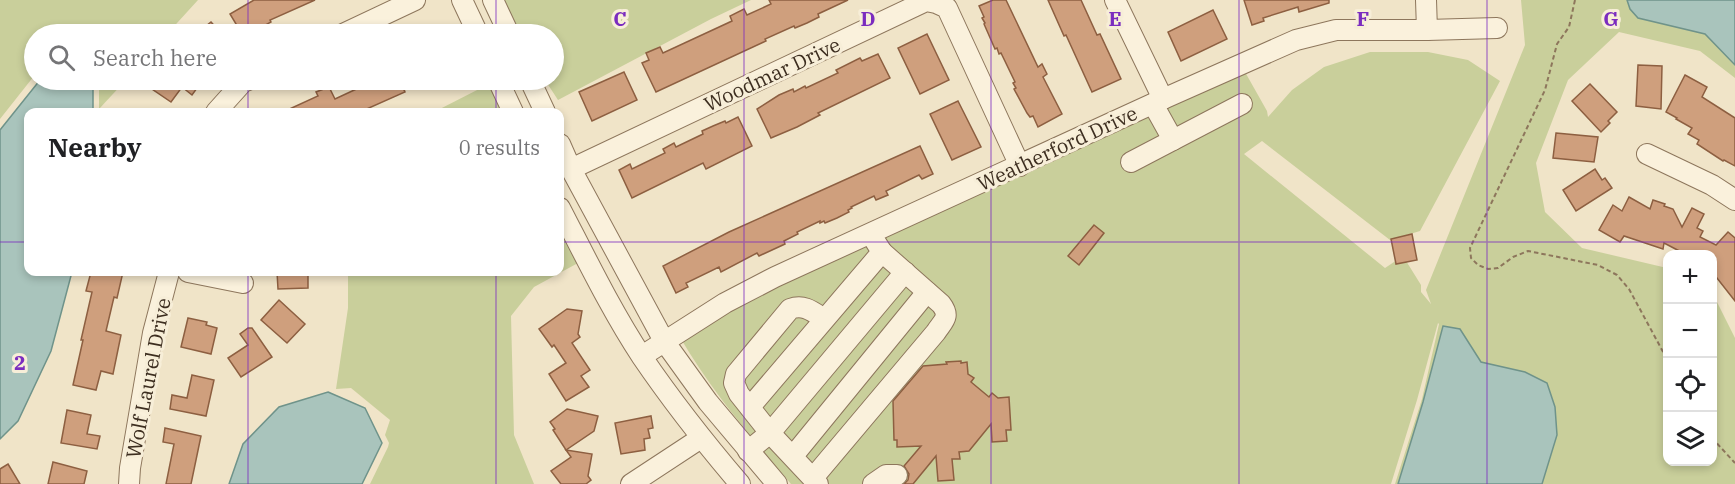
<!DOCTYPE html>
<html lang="en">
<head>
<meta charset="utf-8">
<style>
	:root { --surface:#fff; --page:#f6f6f6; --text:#202124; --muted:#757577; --line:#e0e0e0 }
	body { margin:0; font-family:"IBM Plex Serif",serif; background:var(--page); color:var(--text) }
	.controls { position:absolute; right:18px; bottom:18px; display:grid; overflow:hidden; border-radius:12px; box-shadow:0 3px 9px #0003 }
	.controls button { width:54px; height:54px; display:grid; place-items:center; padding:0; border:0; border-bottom:2px solid var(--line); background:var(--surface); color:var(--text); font:30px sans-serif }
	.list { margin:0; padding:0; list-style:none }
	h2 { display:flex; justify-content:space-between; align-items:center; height:78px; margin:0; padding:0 24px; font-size:26px }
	h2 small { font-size:20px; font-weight:400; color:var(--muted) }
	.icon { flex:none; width:33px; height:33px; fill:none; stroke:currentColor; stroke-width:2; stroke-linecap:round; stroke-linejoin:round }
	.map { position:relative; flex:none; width:1735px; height:484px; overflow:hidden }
	.search { position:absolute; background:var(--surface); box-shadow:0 3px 9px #0003; left:24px; top:24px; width:540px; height:66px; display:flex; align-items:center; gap:15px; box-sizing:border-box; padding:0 21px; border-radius:33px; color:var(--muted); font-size:22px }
	.panel { position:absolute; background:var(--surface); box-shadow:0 3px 9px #0003; left:24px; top:108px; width:540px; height:168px; border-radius:12px }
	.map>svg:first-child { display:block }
	.green { fill:#c9cf9b }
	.water { fill:#a9c4bc; stroke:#6f938a; stroke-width:1.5 }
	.building { fill:#cf9f7d; stroke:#8d5f41; stroke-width:1.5 }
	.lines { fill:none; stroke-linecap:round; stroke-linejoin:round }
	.minor-casing { stroke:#8d765c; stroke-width:22 }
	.path { stroke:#8d765c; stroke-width:2; stroke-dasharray:4.5 3; stroke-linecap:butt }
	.minor { stroke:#faf1dc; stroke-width:20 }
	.grid { fill:none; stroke:#7b2cbf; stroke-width:1.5; stroke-opacity:0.55 }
	.labels { text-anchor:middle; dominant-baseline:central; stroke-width:6; stroke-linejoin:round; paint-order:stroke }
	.street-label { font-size:20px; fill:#3d2e20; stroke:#f7eed8 }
	.grid-label { font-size:20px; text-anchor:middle; font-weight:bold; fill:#7b2cbf; stroke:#f7eed8; stroke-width:6; stroke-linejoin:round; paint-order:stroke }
</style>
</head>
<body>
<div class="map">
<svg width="1735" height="484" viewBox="0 0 1735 484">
	<rect width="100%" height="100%" fill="#f0e4c8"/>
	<g class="green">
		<polygon points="0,0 198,0 167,34 34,34 34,76 0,119"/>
		<polygon points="504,0 751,0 711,19 558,100 545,80 554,80 554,34 521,34"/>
		<path d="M1521 0H1735V78L1700 51 1619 32 1568 80 1536 163 1545 212 1582 248 1667 268 1668 462H1712L1713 299 1717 302 1735 338V484H1395L1422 399 1439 324 1438 323 1417 400 1391 484H791C752 438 712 392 681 339L697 329 820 265 1245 72 1267 111 1268 117 1292 90 1324 67 1370 52H1428L1468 60 1500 81 1420 231 1390 240 1262 141 1244 154 1385 268 1403 256 1421 285V292L1431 304 1426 290 1525 45Z"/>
		<polygon points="99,80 126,80 99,109"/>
		<polygon points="487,80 489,80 505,112 434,112 481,88 483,85 484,81"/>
		<polygon points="560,226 578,263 534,287 511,316 514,435 534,484 370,484 388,447 389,443 385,435 390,420 351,388 336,389 348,308 348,272 560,272"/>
	</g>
	<g class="water">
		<polygon points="1627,0 1735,0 1735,65 1705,34 1638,18 1630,9"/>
		<polygon points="40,80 93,80 93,112 28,112 28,272 72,272 51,351 18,421 0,439 0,130"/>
		<polygon points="1443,326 1460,329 1481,362 1525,372 1547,383 1555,407 1557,435 1542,484 1398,484 1423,402"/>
		<polygon points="328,392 365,408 382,443 362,484 229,484 243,444 279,407"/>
	</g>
	<g class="building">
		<polygon points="254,0 315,0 270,20 271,22 249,34 242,34 230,14"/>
		<polygon points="769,0 848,0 818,14 819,17 807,23 795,28 794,26 765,39 766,41 656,92 642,63 649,60 646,53 660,47 663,53 732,21 730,16 744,9 747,15 771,4"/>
		<polygon points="993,0 1006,0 1038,67 1042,64 1047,74 1043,77 1062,114 1038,127 1033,116 1030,117 1027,113 1014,89 1016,88 1013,83 1015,82 1001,53 999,54 997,48 995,49 984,24 985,23 982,18 984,17 979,6"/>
		<polygon points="1048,0 1081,0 1097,35 1100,34 1121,79 1092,92 1066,35 1064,36"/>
		<polygon points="1244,0 1329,0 1329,3 1299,12 1298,7 1263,18 1264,21 1252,25"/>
		<polygon points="1213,10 1227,39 1181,61 1168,32"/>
		<polygon points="211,22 222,34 196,34"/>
		<polygon points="927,34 949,80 920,94 898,48"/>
		<polygon points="878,54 890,78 818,113 820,115 797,127 771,138 757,109 779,95 793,89 794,92 805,86 806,88 838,73 836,70 860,58 862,61"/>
		<polygon points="1638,65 1662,66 1661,109 1636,106"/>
		<polygon points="624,72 637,100 592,121 579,92"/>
		<polygon points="1685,75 1707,87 1702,97 1735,118 1735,166 1724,160 1723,161 1697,144 1699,140 1688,134 1692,128 1676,119 1677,118 1666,112"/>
		<polygon points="159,80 194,80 200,84 192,95 182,87 171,102 152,89"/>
		<polygon points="363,80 424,80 404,90 405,92 360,112 283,112 318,96 316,92 329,87 335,99 365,85"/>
		<polygon points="1590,84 1617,112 1608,121 1610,123 1601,132 1572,101"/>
		<polygon points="958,101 981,147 952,160 930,114"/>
		<polygon points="738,117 752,146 706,169 703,163 632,198 619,170 630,164 632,169 665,153 663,149 674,143 676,147 703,134 702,131 713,126 725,121 726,123"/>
		<polygon points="1556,133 1598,137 1594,162 1553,158"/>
		<polygon points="920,146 933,174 922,179 919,175 886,191 888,195 876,200 874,196 851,207 852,208 848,210 849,212 837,218 825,223 824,221 820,223 820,221 797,232 798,234 784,241 785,244 759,256 757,253 721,272 719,267 686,283 688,287 676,293 663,266 729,232"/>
		<polygon points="1595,169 1602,180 1605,178 1612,188 1576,211 1563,190"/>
		<polygon points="1629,197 1650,209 1653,200 1665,204 1664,206 1673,209 1682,227 1692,208 1704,214 1697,228 1703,231 1700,237 1716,245 1728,232 1735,238 1735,301 1713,273 1713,255 1687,255 1664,243 1663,249 1624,236 1620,242 1599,230 1613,205 1622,211"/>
		<polygon points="1094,225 1104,233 1079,265 1068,256"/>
		<polygon points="1412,234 1417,260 1396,264 1391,239"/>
		<polygon points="91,272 123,272 117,298 114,297 106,331 121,335 113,374 101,371 96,390 73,385 83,340 81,340 92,292 86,291"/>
		<polygon points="277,272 308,272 308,288 278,289"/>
		<polygon points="279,300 305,324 287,343 261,320"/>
		<polygon points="567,309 582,311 578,334 580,337 572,343 590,370 581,376 589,387 566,401 549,374 566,363 554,345 552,347 539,329"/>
		<polygon points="188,318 207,322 206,325 217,328 211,354 181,347"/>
		<polygon points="248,328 252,328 272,357 241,377 228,358 248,345 240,334"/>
		<polygon points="961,361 961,363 967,362 968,374 974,378 971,382 989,397 992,393 998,398 1009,397 1011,430 1006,430 1007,441 992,442 991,424 969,451 959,452 960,459 952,459 954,480 938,481 936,456 913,484 904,484 908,480 909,474 904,466 921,446 897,447 897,440 894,440 893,401 923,366 947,364 946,362"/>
		<polygon points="192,375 214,380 206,416 170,409 172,395 187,398"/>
		<polygon points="567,409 598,416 594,431 566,450 553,430 555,429 550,422"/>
		<polygon points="67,410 91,415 87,434 100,436 97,449 61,443"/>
		<polygon points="651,416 653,428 648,429 650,438 644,439 645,450 621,454 615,423"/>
		<polygon points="165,428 201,436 191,484 166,484 174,444 163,442"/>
		<polygon points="566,450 592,454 588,476 591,480 586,484 561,484 551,471 571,457"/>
		<polygon points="53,462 87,471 84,484 48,484"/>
		<polygon points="8,464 20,484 0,484 0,469"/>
	</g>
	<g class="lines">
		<g class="minor-casing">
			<g id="minor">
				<polyline points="462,0 478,34"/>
				<polyline points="493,0 509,34"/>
				<polyline points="1115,0 1163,99"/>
				<polyline points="1426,0 1427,30"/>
				<polyline points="343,34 415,0"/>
				<polyline points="498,80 513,112"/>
				<polyline points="530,80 545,112"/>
				<polyline points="1153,104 1173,140"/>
				<polyline points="216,112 243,82 248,80"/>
				<polyline points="560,144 571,169 664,341 708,402 777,484"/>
				<polyline points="1647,154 1712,185 1735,200"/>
				<polyline points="1131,162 1242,104"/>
				<polyline points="571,169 926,1 936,3 947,8 1020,166"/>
				<path d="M560 208C586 258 611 310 642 357 672 401 705 443 740 484"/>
				<polyline points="188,272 243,283"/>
				<polyline points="642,356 725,303 775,277 1163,99 1296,40 1336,30 1427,30 1497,28"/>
				<polyline points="750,407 882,252 875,241"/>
				<polyline points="748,451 770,433 905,272"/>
				<polyline points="793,456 927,292"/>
				<path d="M813 478 936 332C943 321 951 317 941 304L882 252"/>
				<polyline points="129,484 130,468 153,333 169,272"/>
				<polyline points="631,484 701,438"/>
				<path d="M818 484 770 433 739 394 734 383 736 374 790 309C804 304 812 311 824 319"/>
				<polyline points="873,484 886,475 897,475"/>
			</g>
		</g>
		<g class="path">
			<polyline points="1575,0 1569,27 1557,44 1545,90 1470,248 1471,258 1478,265 1488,269 1498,268 1513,257 1528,251 1598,265 1617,275 1629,289 1668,361"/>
			<polyline points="1712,438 1735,463"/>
		</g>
		<use href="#minor" class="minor"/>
	</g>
	<path class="grid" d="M248 0V34M496 0V34M744 0V484M991 0V484M1239 0V484M1487 0V484M248 80V112M496 80V112M0 242H28M560 242H1735M248 272V484M496 272V484"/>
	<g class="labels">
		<g class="street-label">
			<text transform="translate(772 74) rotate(-25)">Woodmar Drive</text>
			<text transform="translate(1057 148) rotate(-25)">Weatherford Drive</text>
			<text transform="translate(148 378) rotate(-79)">Wolf Laurel Drive</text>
		</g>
	</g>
	<g class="grid-label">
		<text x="620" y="26">C</text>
		<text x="868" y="26">D</text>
		<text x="1115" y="26">E</text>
		<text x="1363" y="26">F</text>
		<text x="1611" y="26">G</text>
		<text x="20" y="370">2</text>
	</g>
</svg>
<div class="controls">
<button>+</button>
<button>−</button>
<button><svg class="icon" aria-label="locate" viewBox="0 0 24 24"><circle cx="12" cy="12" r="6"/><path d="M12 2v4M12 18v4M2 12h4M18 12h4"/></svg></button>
<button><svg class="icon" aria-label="layers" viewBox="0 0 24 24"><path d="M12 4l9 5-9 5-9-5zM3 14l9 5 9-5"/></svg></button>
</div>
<div class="search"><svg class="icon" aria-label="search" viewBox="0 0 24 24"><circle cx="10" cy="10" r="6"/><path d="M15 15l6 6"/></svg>Search here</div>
<section class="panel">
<h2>Nearby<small>0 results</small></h2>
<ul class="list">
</ul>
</section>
</div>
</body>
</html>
